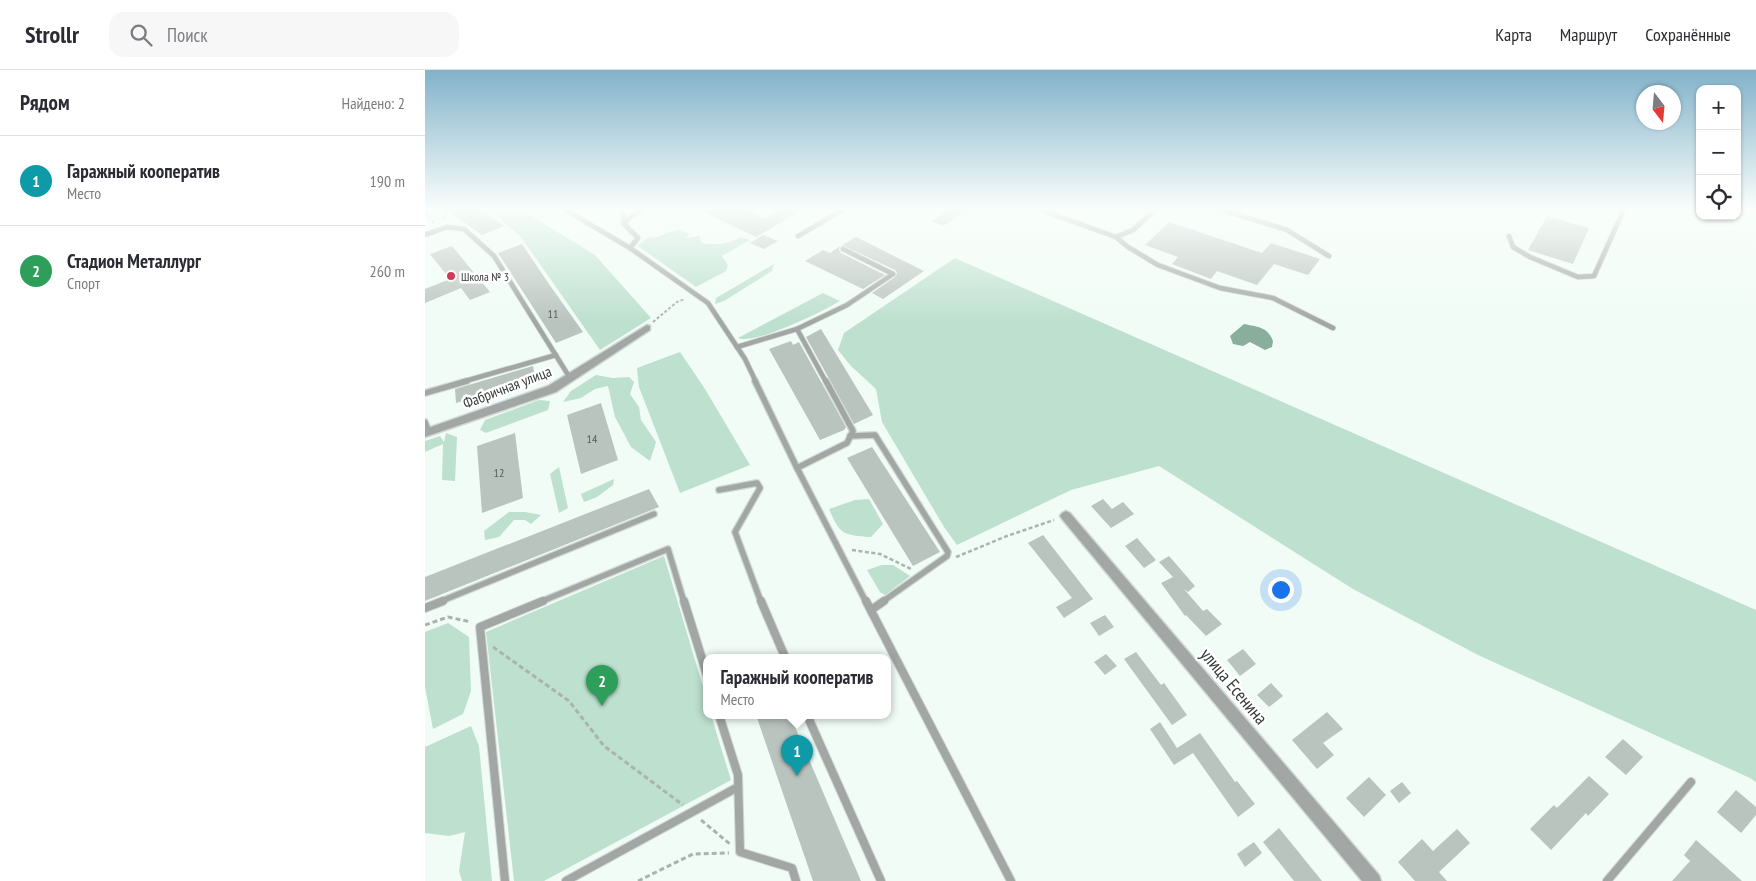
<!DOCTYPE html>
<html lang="ru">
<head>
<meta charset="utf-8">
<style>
	:root { --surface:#fff; --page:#f7f7f7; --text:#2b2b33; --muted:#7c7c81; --line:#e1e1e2; --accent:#cc3c59 }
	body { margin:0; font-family:"PT Sans Narrow",sans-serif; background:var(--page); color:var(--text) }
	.controls { position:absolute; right:15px; top:15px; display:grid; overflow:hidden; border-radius:10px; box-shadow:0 1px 4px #0004 }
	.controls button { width:45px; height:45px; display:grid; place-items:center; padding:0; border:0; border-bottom:1px solid var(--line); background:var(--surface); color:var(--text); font:25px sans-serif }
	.compass { position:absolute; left:1211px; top:15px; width:45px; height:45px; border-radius:50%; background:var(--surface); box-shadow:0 1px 4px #0004; rotate:164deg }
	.you { position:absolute; left:855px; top:519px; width:18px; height:18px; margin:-12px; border:4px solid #fff; border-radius:50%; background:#1a73e8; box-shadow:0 0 0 8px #1a73e833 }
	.badge { display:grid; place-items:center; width:32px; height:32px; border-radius:50%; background:var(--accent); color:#fff; font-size:16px; font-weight:700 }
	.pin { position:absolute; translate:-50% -41px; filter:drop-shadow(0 1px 2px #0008) }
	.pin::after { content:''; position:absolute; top:26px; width:18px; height:15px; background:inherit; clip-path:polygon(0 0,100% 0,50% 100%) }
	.popup { position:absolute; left:278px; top:584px; width:188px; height:65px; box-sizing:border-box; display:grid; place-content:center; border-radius:10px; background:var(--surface); filter:drop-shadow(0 1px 4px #0005); font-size:16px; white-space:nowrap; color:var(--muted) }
	.popup b { font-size:19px; color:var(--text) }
	.popup::after { content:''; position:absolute; left:50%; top:100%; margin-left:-10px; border:10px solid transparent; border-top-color:var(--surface) }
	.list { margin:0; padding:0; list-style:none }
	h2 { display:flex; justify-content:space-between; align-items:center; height:65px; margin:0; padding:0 20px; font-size:21px }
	h2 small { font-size:16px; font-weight:400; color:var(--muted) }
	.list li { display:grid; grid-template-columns:32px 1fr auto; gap:15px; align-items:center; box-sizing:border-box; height:90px; padding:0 20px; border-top:1px solid var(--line) }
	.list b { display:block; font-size:19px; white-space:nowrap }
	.list p { margin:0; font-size:16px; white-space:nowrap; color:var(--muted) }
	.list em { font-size:16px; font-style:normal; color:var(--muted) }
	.icon { flex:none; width:28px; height:28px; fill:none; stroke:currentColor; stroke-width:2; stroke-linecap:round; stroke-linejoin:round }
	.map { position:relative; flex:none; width:1331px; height:811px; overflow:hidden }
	header { display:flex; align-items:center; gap:30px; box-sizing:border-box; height:70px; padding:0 25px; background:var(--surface); border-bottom:1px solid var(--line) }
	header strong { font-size:24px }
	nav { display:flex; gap:28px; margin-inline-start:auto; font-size:18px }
	.search { width:350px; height:45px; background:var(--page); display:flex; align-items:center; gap:12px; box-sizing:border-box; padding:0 18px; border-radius:15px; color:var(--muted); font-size:19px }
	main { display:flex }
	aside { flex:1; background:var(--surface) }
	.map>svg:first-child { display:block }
	.green { fill:#bde0cf }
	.water { fill:#89af9c }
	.building { fill:#bac4bf }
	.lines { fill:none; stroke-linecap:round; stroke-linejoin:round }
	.lane-far2-casing { stroke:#d0d9d4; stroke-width:6 }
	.lane-far1-casing { stroke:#d0d9d4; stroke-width:8 }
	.lane-casing { stroke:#d0d9d4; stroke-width:10 }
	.street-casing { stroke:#d0d9d4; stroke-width:3 }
	.path-far2 { stroke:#abb3af; stroke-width:2; stroke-dasharray:3 2; stroke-linecap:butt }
	.path-far1 { stroke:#abb3af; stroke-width:2.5; stroke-dasharray:4 2.5; stroke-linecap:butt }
	.path { stroke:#abb3af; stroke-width:3; stroke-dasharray:5 3; stroke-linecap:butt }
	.lane-far2 { stroke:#a2a6a4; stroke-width:4.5 }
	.lane-far1 { stroke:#a2a6a4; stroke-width:5.5 }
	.lane { stroke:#a2a6a4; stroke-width:8 }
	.street { fill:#a2a6a4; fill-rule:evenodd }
	.poi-dot { fill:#cc3c59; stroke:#fff; stroke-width:2 }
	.labels { text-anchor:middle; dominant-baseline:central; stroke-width:5; stroke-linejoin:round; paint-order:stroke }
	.far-poi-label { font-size:12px; fill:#383c39; stroke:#fff; text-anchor:start }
	.number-label { font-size:12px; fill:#585e5a }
	.street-label { font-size:15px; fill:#383c39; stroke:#fff }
	.near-street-label { font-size:18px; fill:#383c39; stroke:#fff }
</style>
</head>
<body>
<header>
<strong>Strollr</strong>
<div class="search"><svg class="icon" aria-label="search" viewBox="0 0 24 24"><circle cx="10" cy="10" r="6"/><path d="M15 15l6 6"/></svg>Поиск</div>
<nav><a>Карта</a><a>Маршрут</a><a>Сохранённые</a></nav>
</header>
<main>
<aside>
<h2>Рядом<small>Найдено: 2</small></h2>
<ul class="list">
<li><span class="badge" style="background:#0f9aa8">1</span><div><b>Гаражный кооператив</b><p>Место</p></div><em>190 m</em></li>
<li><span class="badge" style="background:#2e9e5b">2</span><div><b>Стадион Металлург</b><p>Спорт</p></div><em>260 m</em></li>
</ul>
</aside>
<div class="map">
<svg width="1331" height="811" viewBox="0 0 1331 811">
	<rect width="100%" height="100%" fill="#f1fcf6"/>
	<g class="green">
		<polygon points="83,139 95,139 170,185 226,248 175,280 96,167 71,145"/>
		<path d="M254 160 264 164 261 168 275 166 276 173C290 175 303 175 315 167L325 170 297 186 303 195 301 201 271 217 213 176 222 168 233 167 244 162Z"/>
		<polygon points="530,188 1331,540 1331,712 1325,708 1053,585 928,519 734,396 646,420 532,475 519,457 457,352 451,319 426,296 413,280 419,263"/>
		<polygon points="349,194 347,201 299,231 290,234 291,228"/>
		<path d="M398 223 415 231C398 241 331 275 313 268Z"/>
		<polygon points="255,282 280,319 325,395 255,423 214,317 212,298"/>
		<polygon points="171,305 188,308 204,307 209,312 205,324 214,337 216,350 231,372 225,391 206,377 190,347 183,316 170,319 156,328 138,332 146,321"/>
		<polygon points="114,330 125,331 123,340 61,363 55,360 60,350"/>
		<polygon points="21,363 32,367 30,411 17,410 18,374 0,382 0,371 15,366 19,372"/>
		<polygon points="134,397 143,438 134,443 125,404"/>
		<polygon points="189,409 188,415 172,427 159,432 156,424"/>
		<path d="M444 429 458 454 446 467C418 465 415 465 404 439L430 430Z"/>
		<polygon points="84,442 100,442 116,445 106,454 100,450 89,450 74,467 60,470 59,461"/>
		<polygon points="239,486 282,630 282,645 286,645 306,710 119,811 89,811 61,562"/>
		<polygon points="457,495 468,495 485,506 460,525 455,522 442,500"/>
		<polygon points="23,553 44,567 46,621 38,644 8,659 0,617 0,562"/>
		<polygon points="46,656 54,676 67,811 37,811 34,801 40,762 24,766 0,763 0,677"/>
	</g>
	<path class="water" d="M819 254C833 257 843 257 848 271L847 277 840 280 825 272 818 276 808 274 805 266Z"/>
	<g class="building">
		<polygon points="20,139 56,139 79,156 57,165"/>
		<polygon points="272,139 319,139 339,148 355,139 379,139 331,167"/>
		<polygon points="525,139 544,139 518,156 506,151"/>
		<polygon points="1122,146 1164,158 1148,194 1103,180"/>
		<polygon points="744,152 837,183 846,173 895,189 883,205 849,194 832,215 792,201 786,209 747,194 753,187 720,175"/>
		<polygon points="338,165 353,171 339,179 325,173"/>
		<polygon points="431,167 499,201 458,229 447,223 470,207 472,203 470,200 417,175"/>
		<polygon points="97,174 124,214 158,262 131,273 73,183"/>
		<polygon points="27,176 65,222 45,230 36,218 0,233 0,219 25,209 5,184"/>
		<polygon points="415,176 414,180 416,183 460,205 438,219 380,191 398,180 405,183"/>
		<polygon points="396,259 448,345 429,354 381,267"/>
		<polygon points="366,271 368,275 374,272 421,357 419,360 395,370 344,279"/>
		<polygon points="108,296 110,308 31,333 30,319"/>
		<polygon points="176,333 193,390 156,404 142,345"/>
		<polygon points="90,363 98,428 57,443 52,376"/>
		<polygon points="447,377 515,482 488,496 422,388"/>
		<polygon points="224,419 234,437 0,531 0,507"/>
		<polygon points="678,429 687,439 698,432 709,444 686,458 666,436"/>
		<polygon points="618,465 668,529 639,548 631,537 647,528 603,473"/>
		<polygon points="712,468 731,490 719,498 700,476"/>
		<polygon points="744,486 770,516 763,522 759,519 778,541 782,539 797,554 781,566 761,545 760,546 736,513 748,507 734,492"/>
		<polygon points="680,545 689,557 674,566 665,553"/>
		<polygon points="818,579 831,594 815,606 802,590"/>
		<polygon points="711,582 736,615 739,613 762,645 747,655 699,589"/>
		<polygon points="681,584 692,596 680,605 669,592"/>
		<polygon points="846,613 858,626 844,637 832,625"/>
		<polygon points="902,642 918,659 898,673 909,685 892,699 867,670"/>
		<polygon points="331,645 365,645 436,811 388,811"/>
		<polygon points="735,652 752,678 775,663 810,712 812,711 830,734 813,747 768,683 749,695 725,659"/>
		<polygon points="1198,669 1218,687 1201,705 1180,687"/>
		<polygon points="1164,706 1184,724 1163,746 1161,743 1126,780 1105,759 1129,735 1132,738"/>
		<polygon points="944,707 961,725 939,747 921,728"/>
		<polygon points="977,712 986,723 974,733 965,721"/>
		<polygon points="1311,720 1331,737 1331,745 1316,763 1292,742"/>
		<polygon points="854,758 897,811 869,811 838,772"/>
		<polygon points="1032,759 1045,773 1014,802 1022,811 990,811 973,792 997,769 1008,781"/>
		<polygon points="1271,770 1317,811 1247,811 1265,791 1259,785"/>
		<polygon points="829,772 837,783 820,797 812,784"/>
	</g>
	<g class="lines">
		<g class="lane-far2-casing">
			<g id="lane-far2">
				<polyline points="139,139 205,178"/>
				<polyline points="198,139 199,154"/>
				<polyline points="218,139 206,146 199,154 213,168 205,178 283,233 320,289 331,312"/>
				<polyline points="613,139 691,167 708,160 731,139"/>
				<polyline points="795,139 862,160 904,186"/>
				<polyline points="0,165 22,157 39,159 69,186 145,308"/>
				<polyline points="373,166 419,139"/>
				<polyline points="1084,166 1088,177 1105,187 1153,207 1169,206 1199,139"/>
				<polyline points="691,167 703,177 733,195 795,218 848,228 908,258"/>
				<polyline points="372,259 422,235 468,204 418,179"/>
				<polyline points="312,277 372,259 401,312"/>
				<polyline points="37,312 131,285"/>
			</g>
		</g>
		<g class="lane-far1-casing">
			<g id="lane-far1">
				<polyline points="330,311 372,398 441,532"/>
				<polyline points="0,323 42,311"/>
				<polyline points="0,352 4,362"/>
				<polyline points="425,366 450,365 523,482 522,486 457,532"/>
				<polyline points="372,398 422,373 428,361 401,311"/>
				<polyline points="294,420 332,413 335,418 310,462 336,532"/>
				<polyline points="14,532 229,444"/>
				<polyline points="115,532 243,479 259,532"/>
			</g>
		</g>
		<g class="lane-casing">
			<g id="lane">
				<polyline points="259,531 282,605"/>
				<polyline points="336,531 360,587"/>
				<polyline points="441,531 586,811"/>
				<polyline points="0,538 18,531"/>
				<polyline points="446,540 459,531"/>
				<polyline points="294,645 313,705 315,782 367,798 371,811"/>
				<polyline points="382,645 456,811"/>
				<polyline points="80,811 55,557 118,531"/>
				<polyline points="141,811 313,717"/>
				<polyline points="1182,811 1266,712"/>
			</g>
		</g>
		<g class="street-casing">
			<g id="street">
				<polygon points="222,255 225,256 225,260 131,322 0,367 0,359 123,316"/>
				<polygon points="641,441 645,443 954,805 956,811 937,811 637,449 635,446 637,443"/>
			</g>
		</g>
		<g class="path-far2">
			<polyline points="19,139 22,143"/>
			<polyline points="0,144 9,153"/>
			<polyline points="17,148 22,143 32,139"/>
			<polyline points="228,252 252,232 260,229"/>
		</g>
		<g class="path-far1">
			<polyline points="427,480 455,484 486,499"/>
			<polyline points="531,487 582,466 629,450"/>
		</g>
		<g class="path">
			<polyline points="0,555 23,547 46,552"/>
			<polyline points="68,577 144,631 179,676 258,735"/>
			<polyline points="276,750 305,774"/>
			<polyline points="213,811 268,784 304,783"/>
		</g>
		<use href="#lane-far2" class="lane-far2"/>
		<use href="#lane-far1" class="lane-far1"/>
		<use href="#lane" class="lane"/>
		<use href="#street" class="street"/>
	</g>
	<linearGradient id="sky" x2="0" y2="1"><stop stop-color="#82b2ca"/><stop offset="0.55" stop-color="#f9fefb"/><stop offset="1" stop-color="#f9fefb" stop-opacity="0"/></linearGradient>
	<rect width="1331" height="252" fill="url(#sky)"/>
	<circle class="poi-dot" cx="26" cy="206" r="5"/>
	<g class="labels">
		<g class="far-poi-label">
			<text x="36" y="206">Школа № 3</text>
		</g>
		<g class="number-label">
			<text x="128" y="243">11</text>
			<text x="167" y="368">14</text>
			<text x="74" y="402">12</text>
		</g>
		<g class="street-label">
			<text transform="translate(82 317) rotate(-21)">Фабричная улица</text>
		</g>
		<g class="near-street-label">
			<text transform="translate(809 616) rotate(50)">улица Есенина</text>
		</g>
	</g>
</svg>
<div class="controls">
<button>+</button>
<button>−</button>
<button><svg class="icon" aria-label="locate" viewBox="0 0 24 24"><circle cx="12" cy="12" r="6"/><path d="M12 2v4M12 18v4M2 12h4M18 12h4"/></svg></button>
</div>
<svg class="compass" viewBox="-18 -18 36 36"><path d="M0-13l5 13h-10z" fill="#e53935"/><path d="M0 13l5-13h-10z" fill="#7c7c81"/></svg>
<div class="you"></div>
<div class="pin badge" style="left:372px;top:706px;background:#0f9aa8">1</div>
<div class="popup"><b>Гаражный кооператив</b>Место</div>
<div class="pin badge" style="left:177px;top:636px;background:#2e9e5b">2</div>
</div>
</main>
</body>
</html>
